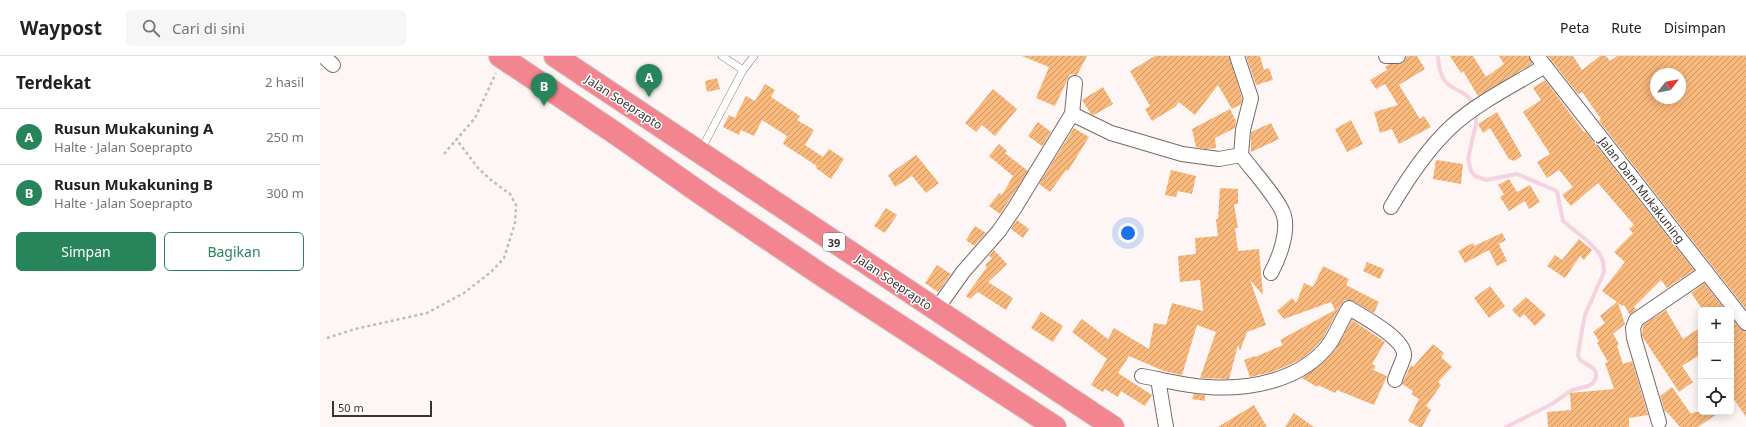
<!DOCTYPE html>
<html lang="id">
<head>
<meta charset="utf-8">
<style>
	:root { --surface:#fff; --page:#f6f6f6; --text:#202124; --muted:#757577; --line:#e0e0e0; --accent:#28845b }
	body { margin:0; font-family:"Noto Sans",sans-serif; background:var(--page); color:var(--text) }
	.controls { position:absolute; right:12px; bottom:12px; display:grid; overflow:hidden; border-radius:6px; box-shadow:0 2px 10px #0003 }
	.controls button { width:36px; height:36px; display:grid; place-items:center; padding:0; border:0; border-bottom:1px solid var(--line); background:var(--surface); color:var(--text); font:20px sans-serif }
	.compass { position:absolute; left:1330px; top:12px; width:36px; height:36px; border-radius:50%; background:var(--surface); box-shadow:0 2px 10px #0003; rotate:59deg }
	.scale { position:absolute; left:12px; bottom:10px; width:100px; box-sizing:border-box; padding-left:4px; border:2px solid #3b3432; border-top:0; font-size:11px; line-height:14px; white-space:nowrap; color:#3b3432; -webkit-text-stroke:3px #fff; paint-order:stroke }
	.you { position:absolute; left:808px; top:177px; width:14px; height:14px; margin:-10px; border:3px solid #fff; border-radius:50%; background:#1a73e8; box-shadow:0 0 0 6px #1a73e833 }
	.badge { display:grid; place-items:center; width:26px; height:26px; border-radius:50%; background:var(--accent); color:#fff; font-size:13px; font-weight:700 }
	.pin { position:absolute; translate:-50% -33px; filter:drop-shadow(0 1px 2px #0008) }
	.pin::after { content:''; position:absolute; top:21px; width:14px; height:12px; background:inherit; clip-path:polygon(0 0,100% 0,50% 100%) }
	.list { margin:0; padding:0; list-style:none }
	h2 { display:flex; justify-content:space-between; align-items:center; height:52px; margin:0; padding:0 16px; font-size:17px }
	h2 small { font-size:13px; font-weight:400; color:var(--muted) }
	.list li { display:grid; grid-template-columns:26px 1fr auto; gap:12px; align-items:center; box-sizing:border-box; height:56px; padding:0 16px; border-top:1px solid var(--line) }
	.list b { display:block; font-size:15px; white-space:nowrap }
	.list p { margin:0; font-size:13px; white-space:nowrap; color:var(--muted) }
	.list em { font-size:13px; font-style:normal; color:var(--muted) }
	.actions { display:flex; gap:8px; padding:12px 16px }
	.actions a { flex:1; padding:9px 0; border:1px solid var(--accent); border-radius:6px; text-align:center; font-size:14px; color:var(--accent) }
	.actions .main { background:var(--accent); color:#fff }
	.icon { flex:none; width:22px; height:22px; fill:none; stroke:currentColor; stroke-width:2; stroke-linecap:round; stroke-linejoin:round }
	.map { position:relative; flex:none; width:1426px; height:371px; overflow:hidden }
	header { display:flex; align-items:center; gap:24px; box-sizing:border-box; height:56px; padding:0 20px; background:var(--surface); border-bottom:1px solid var(--line) }
	header strong { font-size:19px }
	nav { display:flex; gap:22px; margin-inline-start:auto; font-size:14px }
	.search { width:280px; height:36px; background:var(--page); display:flex; align-items:center; gap:10px; box-sizing:border-box; padding:0 14px; border-radius:6px; color:var(--muted); font-size:15px }
	main { display:flex }
	aside { flex:1; background:var(--surface) }
	.map>svg:first-child { display:block }
	.lines { fill:none; stroke-linecap:round; stroke-linejoin:round }
	.stream { stroke:#f5d2e1; stroke-width:4 }
	.building { fill:url(#building-hatch); fill-rule:evenodd }
	.lane-casing { stroke:#796965; stroke-width:8 }
	.street-casing { stroke:#796965; stroke-width:16 }
	.highway-casing { stroke:#d4d2d2; stroke-width:24 }
	.path { stroke:#c2bbb9; stroke-width:2.5; stroke-dasharray:3 3; stroke-linecap:butt }
	.lane { stroke:#fff; stroke-width:7 }
	.street { stroke:#fff; stroke-width:14 }
	.highway { stroke:#f38590; stroke-width:22 }
	.labels { text-anchor:middle; dominant-baseline:central; stroke-width:3; stroke-linejoin:round; paint-order:stroke }
	.shield { fill:#fff; stroke:#767170; stroke-width:1 }
	.shield-label { font-size:11px; font-weight:bold; fill:#3b3432 }
	.street-label { font-size:12px; fill:#3b3432; stroke:#fff }
</style>
</head>
<body>
<header>
<strong>Waypost</strong>
<div class="search"><svg class="icon" aria-label="search" viewBox="0 0 24 24"><circle cx="10" cy="10" r="6"/><path d="M15 15l6 6"/></svg>Cari di sini</div>
<nav><a>Peta</a><a>Rute</a><a>Disimpan</a></nav>
</header>
<main>
<aside>
<h2>Terdekat<small>2 hasil</small></h2>
<ul class="list">
<li><span class="badge">A</span><div><b>Rusun Mukakuning A</b><p>Halte · Jalan Soeprapto</p></div><em>250 m</em></li>
<li><span class="badge">B</span><div><b>Rusun Mukakuning B</b><p>Halte · Jalan Soeprapto</p></div><em>300 m</em></li>
</ul>
<div class="actions"><a class="main">Simpan</a><a>Bagikan</a></div>
</aside>
<div class="map">
<svg width="1426" height="371" viewBox="0 0 1426 371">
	<defs>
		<pattern id="building-hatch" width="6" height="6" patternUnits="userSpaceOnUse"><rect width="6" height="6" fill="#f9b87c"/><path d="M-1 1l2-2M0 6l6-6M5 7l2-2" fill="none" stroke="#cb9666"/></pattern>
	</defs>
	<rect width="100%" height="100%" fill="#fdf6f4"/>
	<g class="lines">
		<g class="stream">
			<path d="M1118 0C1120 42 1144 26 1154 50"/>
			<polyline points="1156,56 1156,68 1148,103 1151,115 1155,120 1166,124 1197,118 1237,135 1243,165 1269,186 1279,197 1283,205 1284,216 1265,259 1261,280 1258,299 1260,304 1273,312 1276,316 1276,322 1273,327 1268,330 1252,334 1232,348 1186,371"/>
		</g>
	</g>
	<g class="building">
		<polygon points="702,0 767,0 757,19 750,18 735,50 716,42 729,11"/>
		<polygon points="835,0 909,0 922,42 921,48 912,53 898,29 875,59 859,46 855,51 832,65 825,53 830,50 810,15"/>
		<polygon points="926,0 940,0 944,14 949,12 953,24 936,29"/>
		<polygon points="1087,0 1097,0 1105,13 1079,29 1100,63 1104,60 1111,71 1079,88 1072,73 1060,77 1054,56 1078,49 1065,28 1056,33 1050,24 1067,14 1065,11 1069,8 1083,7"/>
		<polygon points="1130,0 1153,0 1166,21 1184,8 1179,0 1209,0 1212,8 1158,40 1143,15 1141,17"/>
		<path d="M1228 0H1253L1262 14 1280 0H1286L1290 5 1297 0H1426V253L1279 65 1281 63 1262 36 1258 38ZM1336 18H1360V42H1336Z"/>
		<polygon points="397,22 400,33 387,36 385,25"/>
		<polygon points="1225,24 1264,76 1265,75 1374,214 1347,232 1341,224 1314,251 1316,254 1310,259 1304,249 1302,250 1298,247 1305,268 1293,278 1299,288 1297,290 1303,308 1312,305 1328,359 1309,362 1309,371 1228,371 1227,356 1251,354 1250,337 1294,333 1285,307 1288,306 1277,287 1279,285 1273,276 1285,267 1280,260 1297,246 1282,235 1305,206 1294,196 1313,177 1309,173 1314,169 1278,127 1251,150 1242,139 1253,131 1239,114 1227,122 1217,106 1230,98 1203,56 1221,44 1213,32"/>
		<polygon points="445,28 455,34 451,41 480,60 477,64 494,74 485,89 503,101 509,93 524,103 511,123 496,112 497,110 463,88 467,80 442,64 434,80 421,74 419,79 403,71 409,59 415,62 426,40 435,45"/>
		<polygon points="783,31 793,48 774,59 771,58 762,44"/>
		<polygon points="673,33 697,53 675,80 662,69 656,76 645,67"/>
		<polygon points="910,53 916,65 915,72 895,82 896,92 886,93 876,91 872,73"/>
		<polygon points="1177,56 1202,100 1194,105 1189,103 1170,72 1163,77 1158,68"/>
		<polygon points="1031,64 1043,88 1027,96 1015,73"/>
		<polygon points="718,66 731,76 722,90 708,80"/>
		<polygon points="951,67 959,83 931,96 931,76"/>
		<polygon points="754,72 769,81 748,115 746,114 730,136 719,128"/>
		<polygon points="679,88 687,95 685,97 708,115 680,158 669,150 679,137 682,139 693,120 669,100"/>
		<polygon points="596,99 619,127 606,137 592,120 575,131 568,119"/>
		<polygon points="1116,104 1143,108 1141,128 1113,123"/>
		<polygon points="851,114 876,120 872,138 858,135 856,141 845,139"/>
		<polygon points="1189,123 1197,136 1210,129 1220,146 1209,153 1205,145 1189,155 1180,141 1184,138 1178,129"/>
		<polygon points="900,132 918,133 918,148 914,148 918,172 915,172 918,195 939,193 943,239 930,224 946,269 927,276 920,295 918,289 909,323 880,322 896,276 877,269 862,319 844,315 809,300 798,317 832,339 825,350 801,335 798,341 785,333 783,336 771,329 787,303 752,276 762,263 788,283 794,272 829,293 834,267 846,269 852,247 883,255 880,224 860,226 858,200 876,198 875,182 898,180 896,163 898,163"/>
		<polygon points="566,152 577,159 565,177 554,170"/>
		<polygon points="697,164 709,173 703,182 691,173"/>
		<polygon points="655,170 666,177 654,190 646,184"/>
		<polygon points="1182,177 1186,184 1179,188 1187,205 1177,210 1169,194 1145,207 1138,195 1153,187 1154,190"/>
		<polygon points="1259,183 1272,194 1264,204 1260,200 1245,222 1227,210 1235,199 1242,204"/>
		<polygon points="674,194 687,208 668,226 693,242 686,254 658,236 650,243 646,240 667,211 665,209 672,202 669,200"/>
		<polygon points="1047,206 1064,213 1060,223 1043,215"/>
		<polygon points="617,209 631,218 618,236 605,227"/>
		<polygon points="1003,210 1029,223 1026,229 1059,246 1054,257 1033,245 1025,244 1019,252 1003,282 993,293 981,303 967,310 952,316 930,321 924,304 935,300 935,301 963,289 960,284 1015,254 1011,246 964,263 957,255 972,242 976,247 984,227 993,231"/>
		<polygon points="1384,227 1405,254 1383,254 1371,237"/>
		<polygon points="1170,230 1185,250 1169,262 1154,242"/>
		<polygon points="1206,241 1226,259 1215,270 1204,258 1200,262 1192,254"/>
		<polygon points="1346,254 1363,283 1381,271 1381,298 1362,310 1373,326 1359,336 1322,280 1323,269"/>
		<polygon points="721,256 743,270 733,286 711,272"/>
		<polygon points="1411,262 1420,273 1426,275 1426,361 1411,339"/>
		<polygon points="1032,264 1065,286 1052,308 1056,310 1053,314 1067,320 1054,349 1017,334 1015,337 998,329 997,331 982,322 1004,306 1016,293"/>
		<polygon points="1113,288 1124,297 1121,301 1132,311 1118,326 1121,329 1106,350 1111,354 1102,371 1099,371 1088,365 1099,343 1091,338 1093,335 1082,328 1091,309 1093,311"/>
		<polygon points="1352,331 1371,358 1375,356 1400,356 1378,371 1360,371 1347,356 1345,356 1340,340"/>
		<polygon points="874,338 885,339 885,345 872,343"/>
		<polygon points="934,349 947,371 898,371"/>
		<polygon points="974,357 994,371 965,371"/>
	</g>
	<g class="lines">
		<g class="lane-casing">
			<g id="lane">
				<polyline points="402,0 423,14"/>
				<polyline points="381,94 423,14 434,0"/>
			</g>
		</g>
		<g class="street-casing">
			<g id="street">
				<polyline points="3,0 13,9"/>
				<path d="M917 0 931 42 923 74 921 99C932 114 957 141 963 157 970 174 959 202 951 217"/>
				<polyline points="1066,0 1078,0"/>
				<polyline points="1217,0 1426,267"/>
				<polyline points="752,58 791,77 862,98 899,103 921,99"/>
				<path d="M1071 151C1088 122 1107 93 1132 70 1160 45 1194 29 1225 10"/>
				<polyline points="616,254 643,216 679,175 694,153 752,58 755,27"/>
				<path d="M822 320C844 324 866 330 888 331 931 334 983 324 1010 287 1017 276 1022 263 1029 252 1042 260 1086 283 1084 300 1082 308 1077 316 1075 324"/>
				<polyline points="838,323 846,371"/>
				<polyline points="1339,366 1314,282 1313,272 1316,264 1386,216"/>
			</g>
		</g>
		<g class="highway-casing">
			<g id="highway">
				<polyline points="180,0 295,77 383,139 503,220 735,371"/>
				<polyline points="235,0 793,371"/>
			</g>
		</g>
		<g class="path">
			<polyline points="124,98 155,62 176,17"/>
			<polyline points="7,282 35,273 107,257 144,237 171,216 184,202 195,167 196,149 190,138 171,124 158,112 136,83"/>
		</g>
		<use href="#lane" class="lane"/>
		<use href="#street" class="street"/>
		<use href="#highway" class="highway"/>
	</g>
	<g class="labels">
		<rect class="shield" x="503" y="177" width="22" height="18" rx="3"/>
		<g class="shield-label">
			<text x="514" y="186">39</text>
		</g>
		<g class="street-label">
			<text transform="translate(304 46) rotate(33)">Jalan Soeprapto</text>
			<text transform="translate(1322 134) rotate(52)">Jalan Dam Mukakuning</text>
			<text transform="translate(574 226) rotate(34)">Jalan Soeprapto</text>
		</g>
	</g>
</svg>
<div class="controls">
<button>+</button>
<button>−</button>
<button><svg class="icon" aria-label="locate" viewBox="0 0 24 24"><circle cx="12" cy="12" r="6"/><path d="M12 2v4M12 18v4M2 12h4M18 12h4"/></svg></button>
</div>
<svg class="compass" viewBox="-18 -18 36 36"><path d="M0-13l5 13h-10z" fill="#e53935"/><path d="M0 13l5-13h-10z" fill="#757577"/></svg>
<div class="scale">50 m</div>
<div class="you"></div>
<div class="pin badge" style="left:329px;top:41px">A</div>
<div class="pin badge" style="left:224px;top:50px">B</div>
</div>
</main>
</body>
</html>
